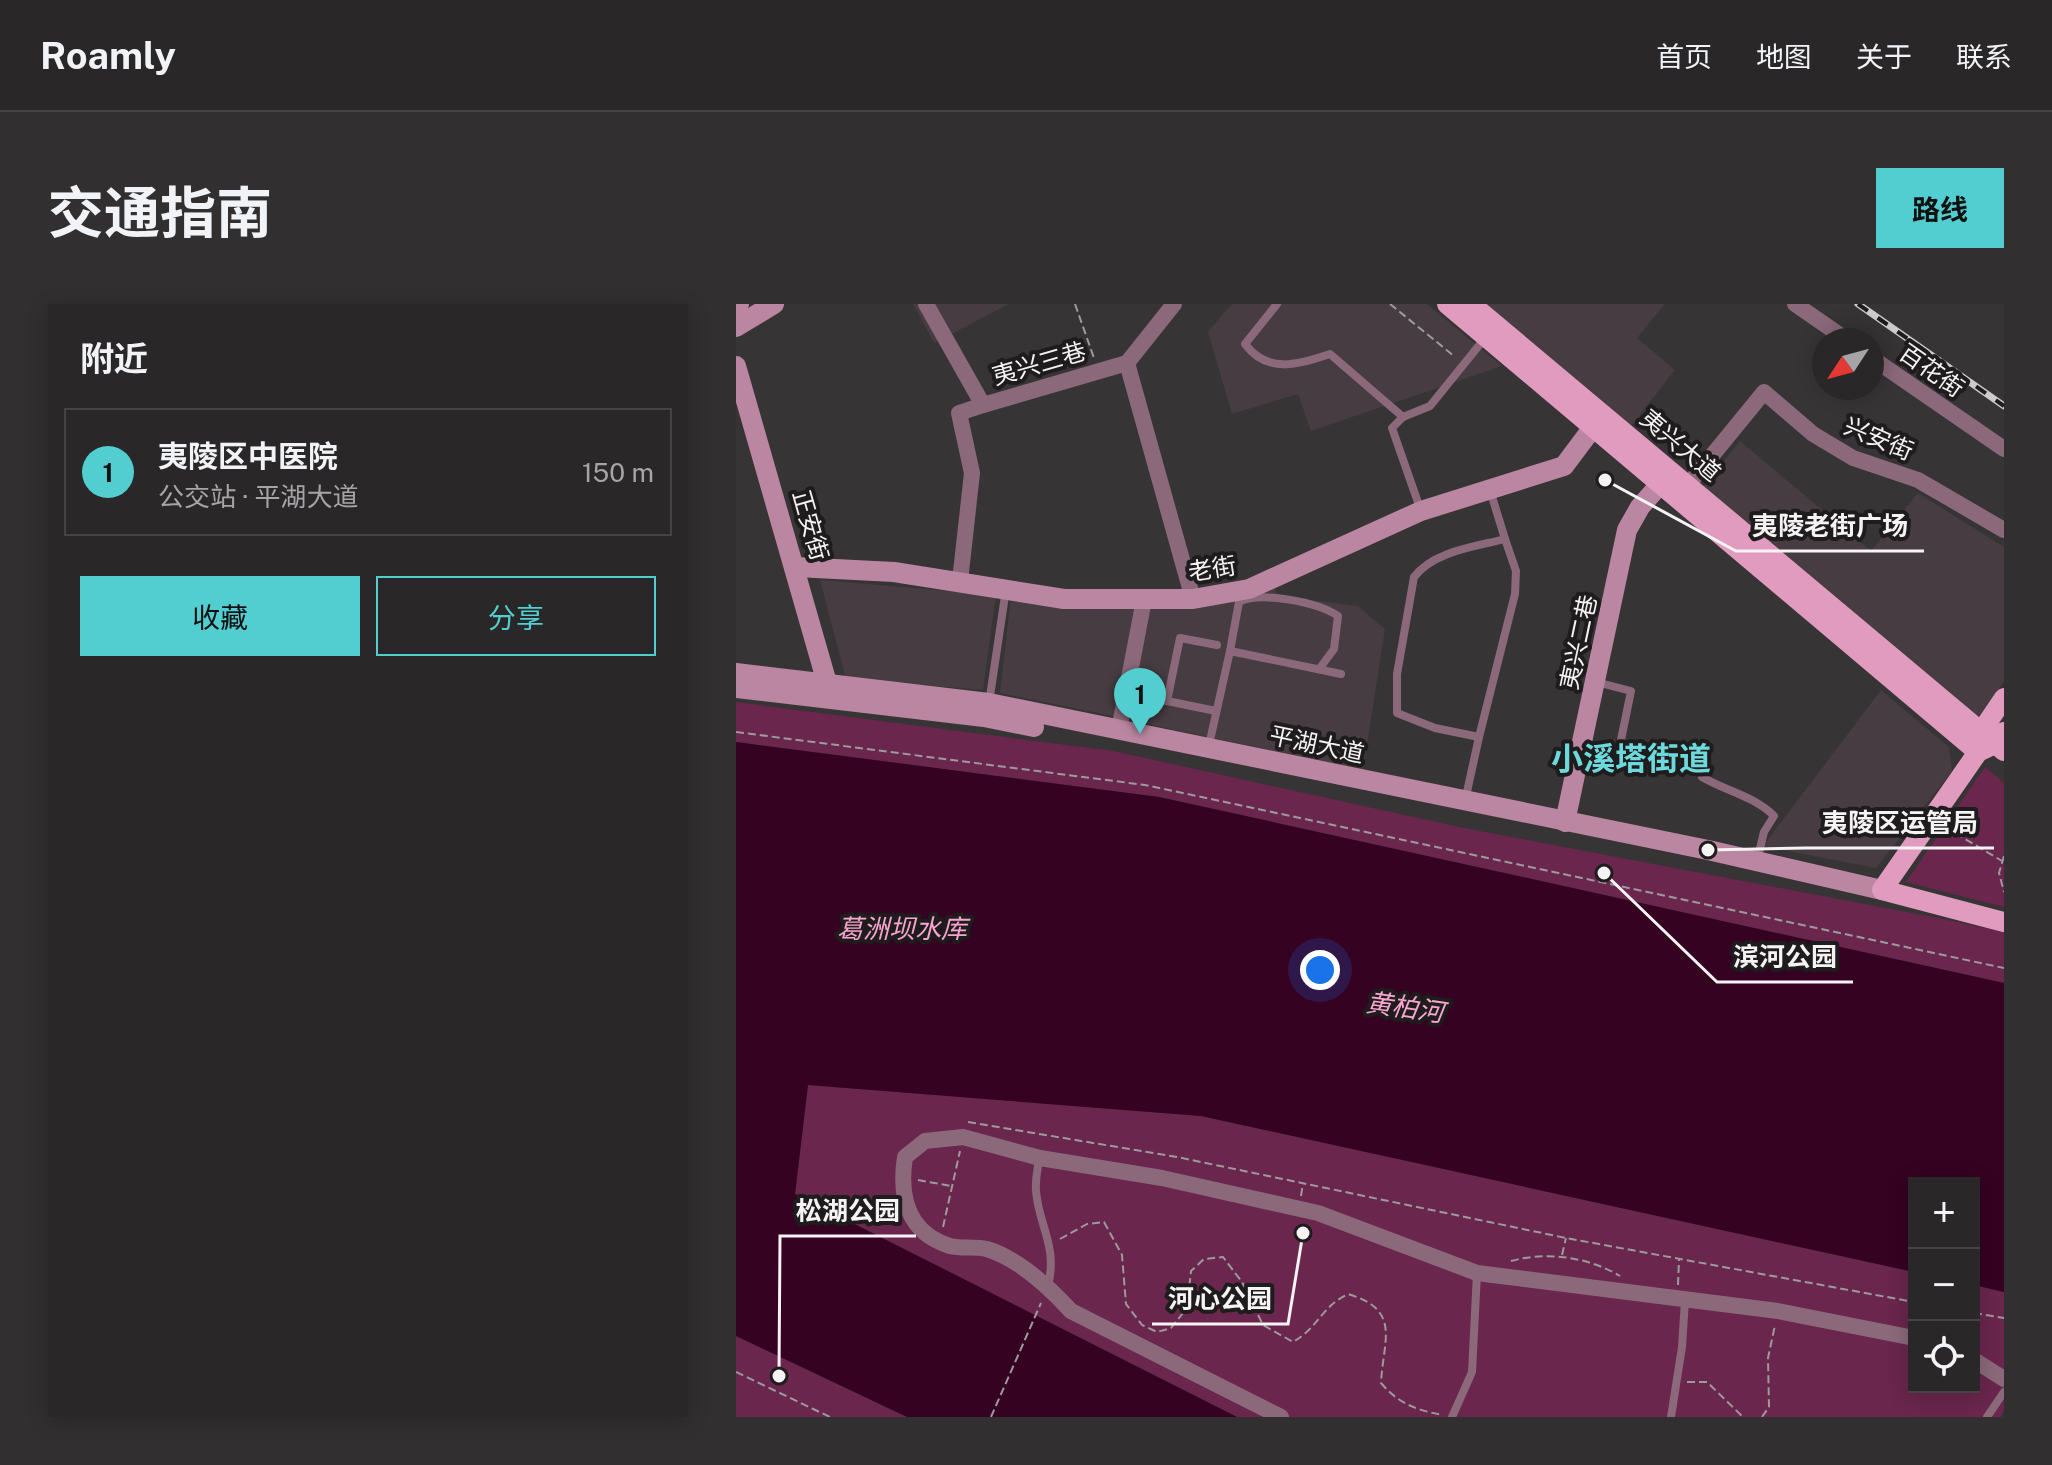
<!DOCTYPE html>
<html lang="zh">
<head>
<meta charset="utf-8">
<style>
	:root { --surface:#292728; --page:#312f30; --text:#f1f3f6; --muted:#a5a5a8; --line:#454445; --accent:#52cdd0 }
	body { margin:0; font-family:"Public Sans","Noto Sans SC",sans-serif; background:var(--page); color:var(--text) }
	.controls { position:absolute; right:24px; bottom:24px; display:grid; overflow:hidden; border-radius:0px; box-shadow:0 4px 20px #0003 }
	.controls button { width:72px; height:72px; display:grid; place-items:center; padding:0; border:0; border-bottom:2px solid var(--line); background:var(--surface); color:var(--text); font:40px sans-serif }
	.compass { position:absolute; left:1076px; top:24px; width:72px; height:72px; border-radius:50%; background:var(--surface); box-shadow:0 4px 20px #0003; rotate:234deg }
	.you { position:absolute; left:584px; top:666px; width:28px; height:28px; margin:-20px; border:6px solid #fff; border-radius:50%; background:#1a73e8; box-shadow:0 0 0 12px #1a73e833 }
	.badge { display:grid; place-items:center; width:52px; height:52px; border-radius:50%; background:var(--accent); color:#111; font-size:26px; font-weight:700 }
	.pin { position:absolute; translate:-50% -66px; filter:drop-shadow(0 2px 4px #0008) }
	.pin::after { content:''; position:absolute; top:42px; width:28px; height:24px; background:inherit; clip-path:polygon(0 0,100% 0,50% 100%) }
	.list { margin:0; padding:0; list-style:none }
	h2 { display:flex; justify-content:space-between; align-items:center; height:104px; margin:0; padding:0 32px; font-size:34px }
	h2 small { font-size:26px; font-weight:400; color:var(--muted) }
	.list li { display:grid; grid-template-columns:52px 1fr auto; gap:24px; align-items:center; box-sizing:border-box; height:128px; margin:0 16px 16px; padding:0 16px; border:2px solid var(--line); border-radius:0px }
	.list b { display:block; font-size:30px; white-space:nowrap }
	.list p { margin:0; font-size:26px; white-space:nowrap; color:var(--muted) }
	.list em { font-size:26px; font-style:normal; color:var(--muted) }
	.actions { display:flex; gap:16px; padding:24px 32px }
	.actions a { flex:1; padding:18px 0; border:2px solid var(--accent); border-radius:0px; text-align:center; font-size:28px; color:var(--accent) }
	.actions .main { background:var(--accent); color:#111 }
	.icon { flex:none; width:44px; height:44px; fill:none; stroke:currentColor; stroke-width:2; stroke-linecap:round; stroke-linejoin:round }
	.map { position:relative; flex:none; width:1268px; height:1113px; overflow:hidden; border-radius:0px }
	header { display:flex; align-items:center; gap:48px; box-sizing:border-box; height:112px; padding:0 40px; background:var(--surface); border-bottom:2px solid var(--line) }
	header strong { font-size:38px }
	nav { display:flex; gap:44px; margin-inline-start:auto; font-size:28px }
	.intro { display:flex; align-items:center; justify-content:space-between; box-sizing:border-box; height:192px; padding:0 48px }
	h1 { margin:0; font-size:56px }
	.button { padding:20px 36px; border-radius:0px; background:var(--accent); color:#111; font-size:28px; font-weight:700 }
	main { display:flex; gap:48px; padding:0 48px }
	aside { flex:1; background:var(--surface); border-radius:0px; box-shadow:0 4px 20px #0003 }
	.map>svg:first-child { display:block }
	.built { fill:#463c41 }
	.green { fill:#6a264d }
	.water { fill:#350222 }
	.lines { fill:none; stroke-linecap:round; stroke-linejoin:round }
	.path { stroke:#9d9a9c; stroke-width:2; stroke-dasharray:8 4; stroke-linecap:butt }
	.lane { stroke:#8b697a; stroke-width:8 }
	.street { stroke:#8b697a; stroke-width:16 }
	.secondary { stroke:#bb86a1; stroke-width:20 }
	.primary { stroke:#e09bbf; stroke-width:20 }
	.rail-casing { stroke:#cdcbcc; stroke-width:7 }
	.rail { stroke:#1e1c1d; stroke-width:4; stroke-dasharray:12; stroke-linecap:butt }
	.labels { text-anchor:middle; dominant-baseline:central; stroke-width:8; stroke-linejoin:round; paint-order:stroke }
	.street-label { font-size:24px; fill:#f5f3f4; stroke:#1e1c1d }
	.water-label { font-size:26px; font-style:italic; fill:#f8a4cf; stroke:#1e1c1d }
	.district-label { font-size:32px; font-weight:bold; fill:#6dd9dc; stroke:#1e1c1d }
	.leader { fill:none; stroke:#f5f3f4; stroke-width:3 }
	.callout-dot { fill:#f5f3f4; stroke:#1e1c1d; stroke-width:3 }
	.callout-label { font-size:26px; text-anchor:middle; font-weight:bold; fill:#f5f3f4; stroke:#1e1c1d; stroke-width:8; stroke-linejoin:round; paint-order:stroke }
</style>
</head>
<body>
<header>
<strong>Roamly</strong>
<nav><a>首页</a><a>地图</a><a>关于</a><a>联系</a></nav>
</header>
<div class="intro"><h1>交通指南</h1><a class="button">路线</a></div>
<main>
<aside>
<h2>附近<small></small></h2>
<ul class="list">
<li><span class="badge">1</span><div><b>夷陵区中医院</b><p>公交站 · 平湖大道</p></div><em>150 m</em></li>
</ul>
<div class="actions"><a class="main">收藏</a><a>分享</a></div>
</aside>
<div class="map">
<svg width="1268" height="1113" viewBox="0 0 1268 1113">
	<rect width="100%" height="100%" fill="#373436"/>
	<g class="built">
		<polygon points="177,0 273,0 198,39"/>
		<polygon points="496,0 691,0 766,62 575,127 562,90 496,110 472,28"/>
		<polygon points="748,0 929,0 901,34 939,66 895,122"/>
		<polygon points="1004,137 1135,247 1182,189 1268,243 1268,377 1244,414 967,183"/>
		<polygon points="84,276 260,291 247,386 110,375"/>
		<polygon points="537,280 542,292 622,302 649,325 627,466 392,416 413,303"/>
		<polygon points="275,293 402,302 381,413 264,389"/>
		<polygon points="1145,386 1213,443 1216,467 1140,564 1027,542"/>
	</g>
	<g class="green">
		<polygon points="0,398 377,447 728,524 1202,614 1268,628 1268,679 423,493 0,438"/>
		<polygon points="1249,463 1268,479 1268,603 1170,578"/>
		<polygon points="72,781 465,812 1178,968 1178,1083 1238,1083 1238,981 1268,988 1268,1107 1264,1113 501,1113 59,890"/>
		<polygon points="0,1032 171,1113 0,1113"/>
	</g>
	<polygon class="water" points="0,438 423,493 1268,679 1268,988 1238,981 1238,879 1178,879 1178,968 465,812 72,781 59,890 501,1113 171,1113 0,1032"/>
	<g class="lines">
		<g class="path">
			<polyline points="339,0 358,54"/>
			<polyline points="654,0 718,52"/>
			<polyline points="0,428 409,481 1268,664"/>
			<polyline points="1209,523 1266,557"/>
			<polyline points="1268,552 1263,569 1268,588"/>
			<polyline points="232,818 441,853 830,934 1178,998"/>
			<polyline points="182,876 215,882"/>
			<polyline points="565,892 567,879"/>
			<polyline points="207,923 224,847"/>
			<path d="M324 935 351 920 368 918 386 951 390 1000 406 1021 421 1028 435 1024 451 1004 455 967 468 955 487 953 506 978 527 1021 557 1038C583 1023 585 1003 612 990 666 1006 647 1036 645 1079 663 1100 680 1106 707 1111"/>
			<polyline points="826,951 830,934"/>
			<path d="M775 957C811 947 852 953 884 972"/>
			<polyline points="942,981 943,955"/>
			<polyline points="1238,1009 1268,1014"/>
			<polyline points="0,1068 94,1113"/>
			<polyline points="951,1078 971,1078 1007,1113"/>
			<polyline points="255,1113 305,999"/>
			<polyline points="1026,1113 1033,1103 1032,1054 1039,1021"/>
		</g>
		<g class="lane">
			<path d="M541 0 509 40C532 71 563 60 594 50L667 113 694 102 749 34"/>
			<polyline points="667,113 656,124 685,207"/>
			<path d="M494 347 503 298C524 287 582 298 602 312L598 345 584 364"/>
			<polyline points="860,378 895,387 885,436"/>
			<polyline points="391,389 431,397"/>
			<polyline points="253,399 270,285"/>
			<polyline points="480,407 431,397 444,334 481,341"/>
			<polyline points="743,433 779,290 780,267 769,235"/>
			<polyline points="473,441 494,347 605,370"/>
			<path d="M966 473C990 487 1020 493 1038 512L1028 528 1021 557"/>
			<path d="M729 497 743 433 699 424 661 409V370L678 273C698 247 738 243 769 235L754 186"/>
			<path d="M303 854C302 864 299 876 300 887 303 923 322 942 312 982"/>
			<polyline points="716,1113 736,1068 741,969"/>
			<polyline points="935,1113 946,1043 949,996"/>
			<polyline points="1251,1113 1268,1088"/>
		</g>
		<g class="street">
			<polyline points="190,0 247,101 391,59"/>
			<polyline points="438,0 391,59 457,295"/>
			<polyline points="1059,0 1111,36"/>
			<polyline points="1136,54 1268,145"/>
			<polyline points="952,181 1028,88 1077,130 1117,154 1182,176 1268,226"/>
			<polyline points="224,277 236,169 223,109 247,101"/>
			<polyline points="383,426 408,296"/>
			<polyline points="1238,1056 1268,1075"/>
			<path d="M545 1113 335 1007C313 983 283 955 251 945 239 942 225 945 214 942 171 929 163 892 169 853L189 837 227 833 304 854 426 874 582 909 741 969 1042 1007 1178 1034"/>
		</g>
		<g class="secondary">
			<polyline points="0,2 3,0"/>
			<polyline points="0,23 38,0"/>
			<polyline points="0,62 95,393"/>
			<polyline points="60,263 158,268 328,295 457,295 513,285 685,207 828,162 858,122"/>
			<polyline points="0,369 253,399 972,546 1146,586"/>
			<polyline points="0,384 248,413 298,423"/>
			<polyline points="829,518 891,226 904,203 926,178"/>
		</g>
		<g class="primary">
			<polyline points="711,0 1242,448"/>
			<polyline points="735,0 1268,447"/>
			<polyline points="1268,428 1259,440 1242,448 1146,586 1268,618"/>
			<polyline points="1243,439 1245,428 1268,394"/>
		</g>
		<g class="rail-casing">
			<polyline id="rail" points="1122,0 1268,102"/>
		</g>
		<use href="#rail" class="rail"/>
	</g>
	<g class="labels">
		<g class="street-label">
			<text transform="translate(303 59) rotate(-16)">夷兴三巷</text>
			<text transform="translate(1196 66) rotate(35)">百花街</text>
			<text transform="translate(1143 134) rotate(23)">兴安街</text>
			<text transform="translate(945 141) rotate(40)">夷兴大道</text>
			<text transform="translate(75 221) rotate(74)">正安街</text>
			<text transform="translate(476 264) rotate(-9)">老街</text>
			<text transform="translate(842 338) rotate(-78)">夷兴二巷</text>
			<text transform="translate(581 440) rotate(12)">平湖大道</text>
		</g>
		<g class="water-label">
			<text x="166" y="624">葛洲坝水库</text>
			<text transform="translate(669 703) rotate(8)">黄柏河</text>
		</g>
		<g class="district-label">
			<text x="895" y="454">小溪塔街道</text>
		</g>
	</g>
	<path class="leader" d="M869 176L1000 247H1188M972 546L1070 544H1258M868 569L981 678H1117M43 1072L44 932H180M567 929L552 1020H416"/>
	<g class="callout-dot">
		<circle cx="869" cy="176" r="8"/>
		<circle cx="972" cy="546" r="8"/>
		<circle cx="868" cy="569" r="8"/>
		<circle cx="43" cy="1072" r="8"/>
		<circle cx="567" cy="929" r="8"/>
	</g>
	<g class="callout-label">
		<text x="1094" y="231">夷陵老街广场</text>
		<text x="1164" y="528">夷陵区运管局</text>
		<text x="1049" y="662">滨河公园</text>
		<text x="112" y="916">松湖公园</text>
		<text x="484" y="1004">河心公园</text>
	</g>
</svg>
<div class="controls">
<button>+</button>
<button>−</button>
<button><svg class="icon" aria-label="locate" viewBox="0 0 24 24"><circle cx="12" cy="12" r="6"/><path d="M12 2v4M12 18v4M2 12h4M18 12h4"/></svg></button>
</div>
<svg class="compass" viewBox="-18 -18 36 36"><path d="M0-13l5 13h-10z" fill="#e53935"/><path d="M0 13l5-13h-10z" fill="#a5a5a8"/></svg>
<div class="you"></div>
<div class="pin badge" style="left:404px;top:430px">1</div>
</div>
</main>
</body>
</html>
